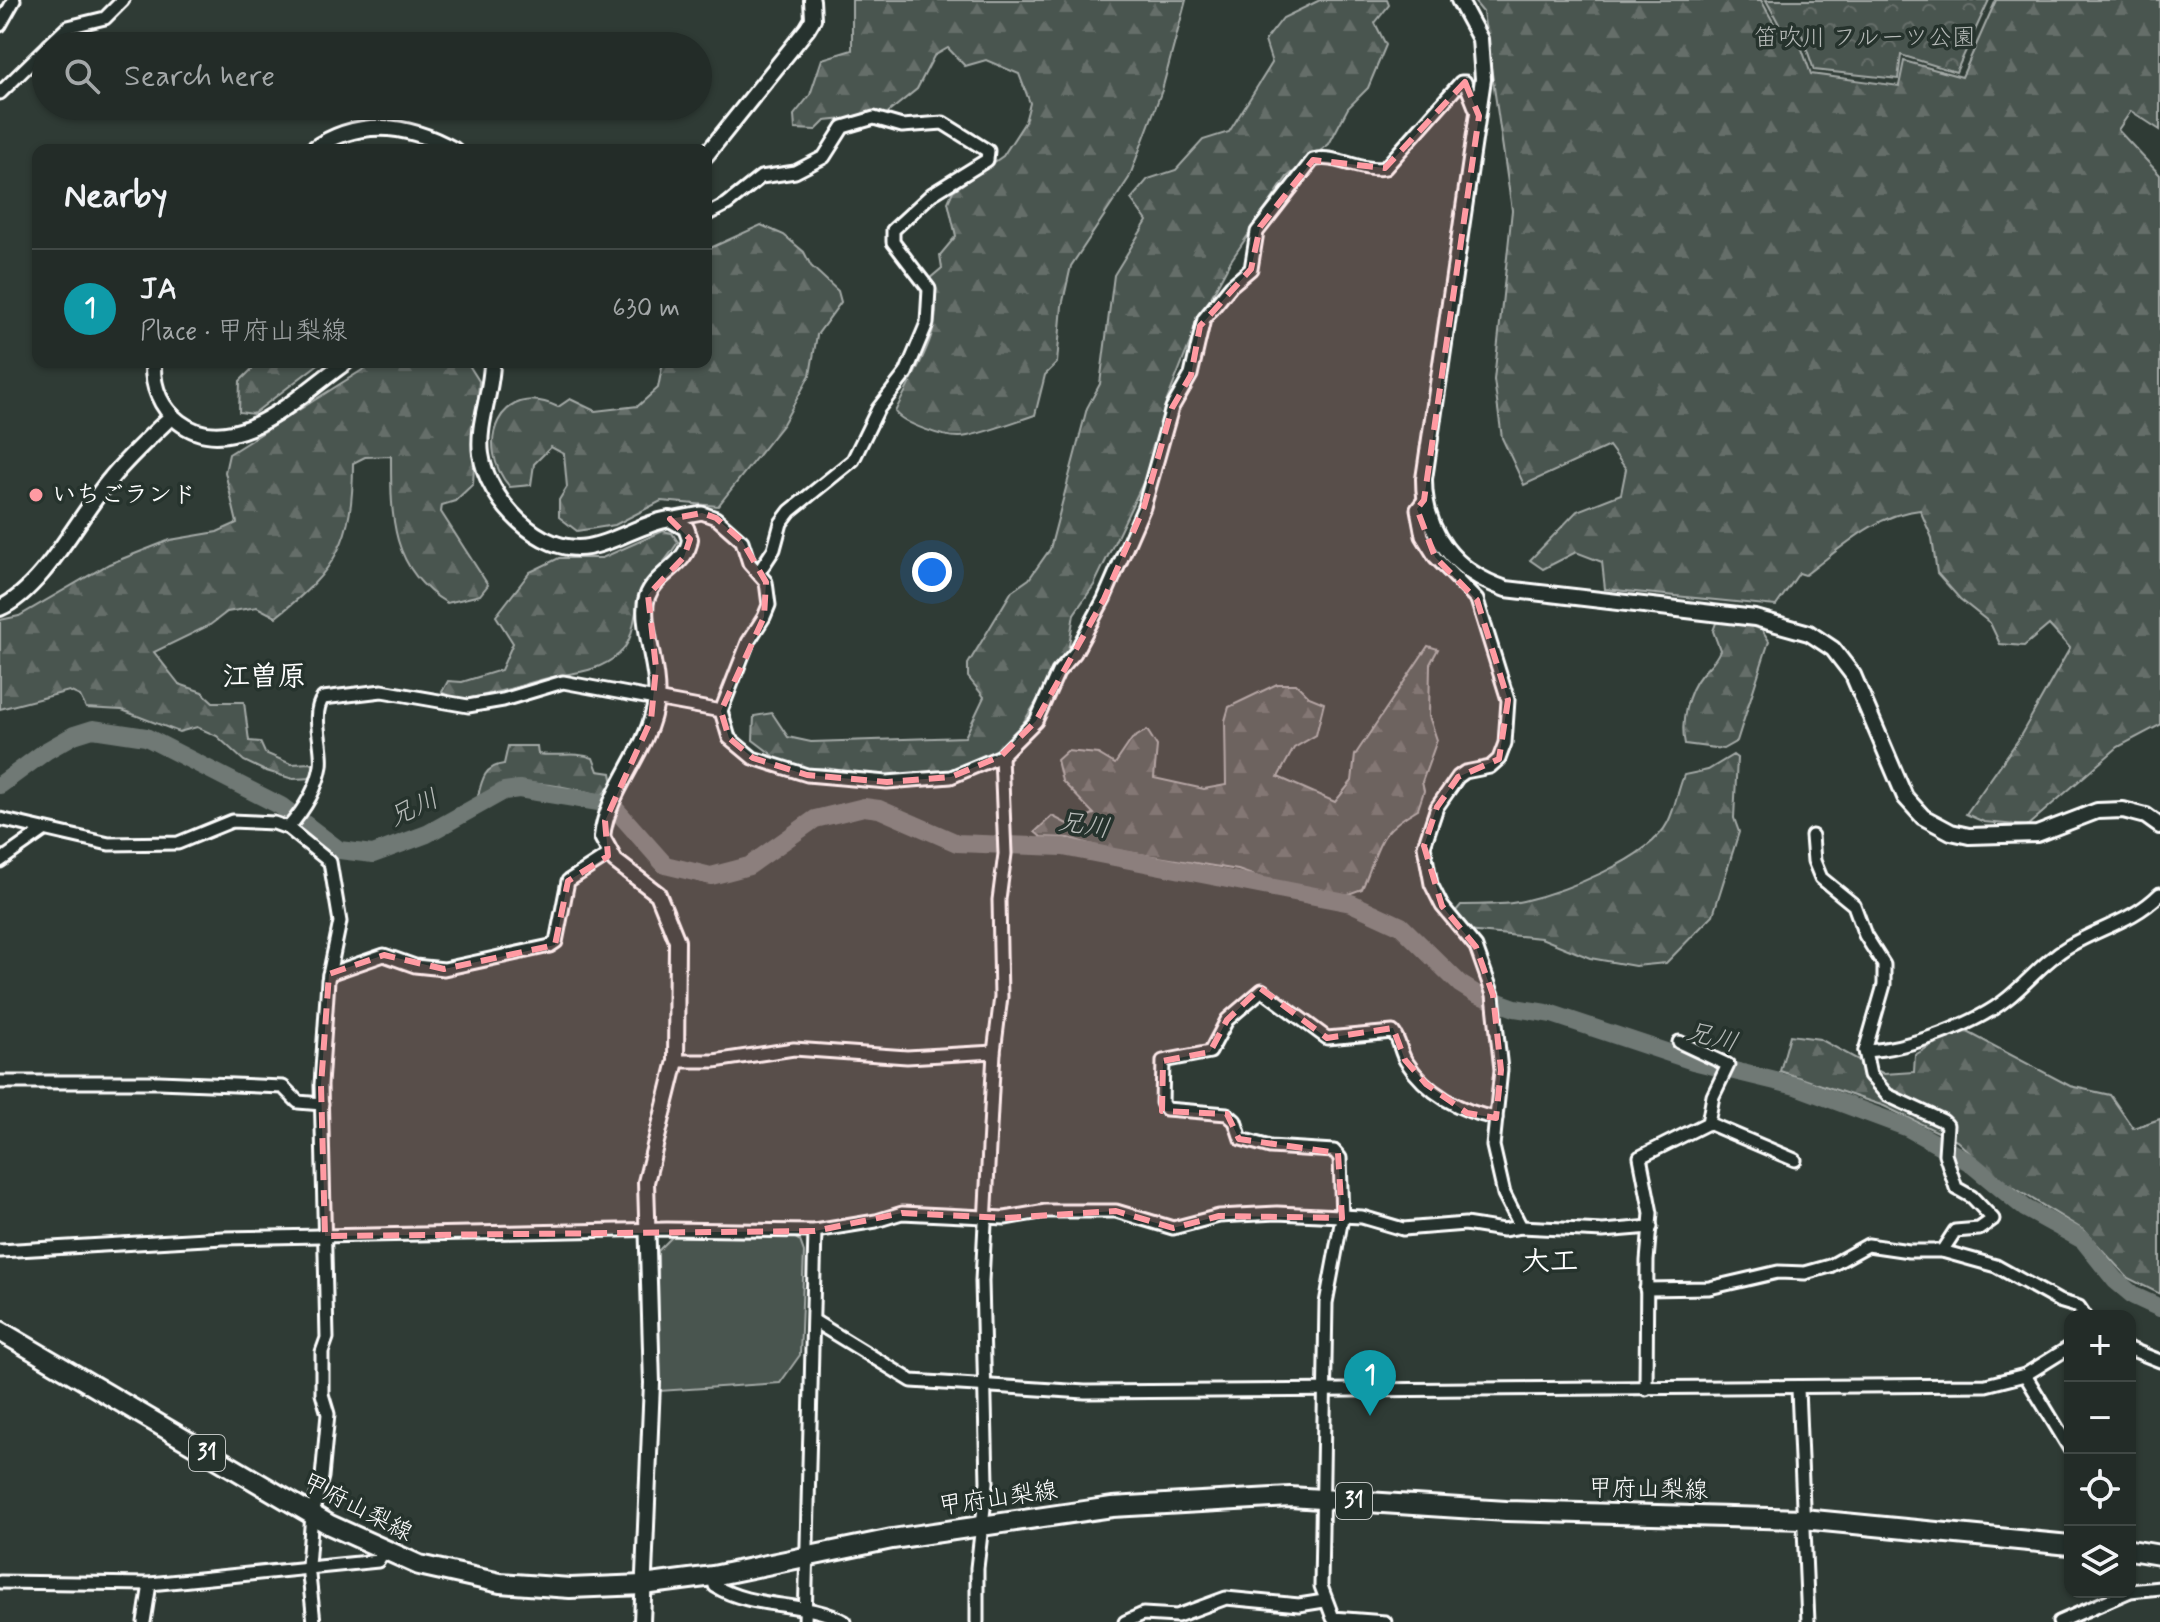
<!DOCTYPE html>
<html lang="en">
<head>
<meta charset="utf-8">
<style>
	:root { --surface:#232c28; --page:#2b3430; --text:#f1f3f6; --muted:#a3a7a8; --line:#404845; --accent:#8c9099 }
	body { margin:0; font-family:Mynerve,"Klee One",sans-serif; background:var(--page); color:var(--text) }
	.controls { position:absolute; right:24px; bottom:24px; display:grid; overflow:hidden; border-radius:16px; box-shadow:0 2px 6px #0004 }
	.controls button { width:72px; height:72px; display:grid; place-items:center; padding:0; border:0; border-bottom:2px solid var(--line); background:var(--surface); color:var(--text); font:40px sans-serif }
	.you { position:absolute; left:932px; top:572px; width:28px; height:28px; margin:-20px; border:6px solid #fff; border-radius:50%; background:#1a73e8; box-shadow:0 0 0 12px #1a73e833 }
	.badge { display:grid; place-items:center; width:52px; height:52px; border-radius:50%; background:var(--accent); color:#fff; font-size:26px; font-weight:700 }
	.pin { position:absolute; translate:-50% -66px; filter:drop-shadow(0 2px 4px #0008) }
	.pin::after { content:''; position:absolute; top:42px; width:28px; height:24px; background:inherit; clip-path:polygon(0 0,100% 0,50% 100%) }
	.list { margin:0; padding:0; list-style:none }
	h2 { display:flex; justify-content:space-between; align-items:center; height:104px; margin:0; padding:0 32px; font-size:34px }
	h2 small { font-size:26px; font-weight:400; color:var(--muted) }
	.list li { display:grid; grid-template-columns:52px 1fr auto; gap:24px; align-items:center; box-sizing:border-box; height:120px; padding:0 32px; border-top:2px solid var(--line) }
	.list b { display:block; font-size:30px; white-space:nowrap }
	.list p { margin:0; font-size:26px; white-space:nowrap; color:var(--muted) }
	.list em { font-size:26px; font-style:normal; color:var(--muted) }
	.icon { flex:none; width:44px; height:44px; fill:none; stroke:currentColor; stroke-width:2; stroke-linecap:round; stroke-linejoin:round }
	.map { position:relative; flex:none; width:2160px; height:1622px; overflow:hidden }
	.search { position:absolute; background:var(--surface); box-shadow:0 2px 6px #0004; left:32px; top:32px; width:680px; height:88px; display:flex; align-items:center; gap:20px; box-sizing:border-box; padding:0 28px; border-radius:44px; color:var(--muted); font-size:30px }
	.panel { position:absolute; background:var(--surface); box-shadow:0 2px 6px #0004; left:32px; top:144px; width:680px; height:224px; border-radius:16px }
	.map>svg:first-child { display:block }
	.grass { fill:#4a544f; stroke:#a4aaa7; stroke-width:2 }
	.forest { fill:url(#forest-firs); stroke:#a4aaa7; stroke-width:2 }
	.park { fill:url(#park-crowns); stroke:#a4aaa7; stroke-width:2 }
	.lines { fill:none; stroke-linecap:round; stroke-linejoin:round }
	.river { stroke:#707975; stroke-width:18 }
	.minor-casing { stroke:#fff; stroke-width:17 }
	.tertiary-casing { stroke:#fff; stroke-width:20 }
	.primary-casing { stroke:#fff; stroke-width:24 }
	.minor { stroke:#26332d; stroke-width:11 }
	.tertiary { stroke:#26332d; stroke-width:14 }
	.primary { stroke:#26332d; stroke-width:18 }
	.marked { fill:#ff9aa2; fill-opacity:0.2; stroke:#ff9aa2; stroke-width:6; stroke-dasharray:16 10; stroke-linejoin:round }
	.poi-dot { fill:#ff9aa2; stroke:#26332d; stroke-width:3 }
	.labels { text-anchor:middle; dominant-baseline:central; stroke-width:7; stroke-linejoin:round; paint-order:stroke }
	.shield { fill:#26332d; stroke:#bec2c0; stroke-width:2 }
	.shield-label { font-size:22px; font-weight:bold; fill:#fff }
	.park-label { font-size:24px; fill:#b7bbb9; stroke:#26332d }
	.poi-label { font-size:24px; font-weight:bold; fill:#fff; stroke:#26332d; text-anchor:start }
	.street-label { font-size:24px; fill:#fff; stroke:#26332d }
	.water-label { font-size:26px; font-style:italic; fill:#b8bcba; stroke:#26332d }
	.quarter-label { font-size:28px; font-weight:bold; fill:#fff; stroke:#26332d }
</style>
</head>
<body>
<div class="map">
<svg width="2160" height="1622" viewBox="0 0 2160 1622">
	<defs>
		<pattern id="forest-firs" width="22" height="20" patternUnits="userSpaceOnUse" patternTransform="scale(2)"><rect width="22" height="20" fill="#4a544f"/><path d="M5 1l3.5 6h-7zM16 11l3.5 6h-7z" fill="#656e69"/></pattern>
		<pattern id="park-crowns" width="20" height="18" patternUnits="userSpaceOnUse" patternTransform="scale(2)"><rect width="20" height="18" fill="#4a544f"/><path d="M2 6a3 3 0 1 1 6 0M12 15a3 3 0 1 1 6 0" fill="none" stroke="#656e69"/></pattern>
	</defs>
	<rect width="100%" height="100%" fill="#2f3b35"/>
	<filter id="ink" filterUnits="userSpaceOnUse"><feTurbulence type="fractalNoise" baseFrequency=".0125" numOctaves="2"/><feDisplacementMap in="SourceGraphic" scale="16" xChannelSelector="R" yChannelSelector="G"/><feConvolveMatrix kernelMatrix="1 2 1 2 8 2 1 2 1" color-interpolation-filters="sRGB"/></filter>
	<g filter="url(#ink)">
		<polygon class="grass" points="673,1236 792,1236 800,1241 804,1252 800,1355 780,1383 659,1391 658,1251"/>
		<g class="forest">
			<path d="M852 0H1186L1162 90 1129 178 1071 266 1062 306 1057 363 1045 375 1035 415C1019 420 974 437 960 437 944 438 904 424 895 412 913 373 952 321 929 279L942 268 940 255 956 236 948 202 953 191 1003 156 1025 122 1030 103 1019 74 986 60 965 66 948 48 934 56 917 89 885 115 825 121 816 130 795 129 794 115 810 95 822 59 852 50Z"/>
			<polygon points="1320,0 1387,0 1389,5 1375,23 1386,45 1368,88 1348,108 1329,144 1287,177 1230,262 1199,320 1164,408 1154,460 1094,585 1074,614 1068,651 1018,731 995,753 953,770 887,777 825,768 800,768 778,759 753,740 754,716 772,713 788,737 811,742 965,737 984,697 968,677 968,664 1012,591 1029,579 1050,549 1087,408 1100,384 1114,275 1147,221 1131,199 1148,179 1176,170 1203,140 1229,132 1272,63 1265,41 1283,18"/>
			<path d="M1473 0H1761L1777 29 1798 38 1811 74 1899 86 1904 61 1962 77 1996 0H2160V130L2131 111 2118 130 2160 175V725L2118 747 2027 826 1984 822 1966 814 2018 740 2070 648 2049 625 2024 646 2000 644 1990 623 1960 599 1937 573 1932 538 1920 510C1875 514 1840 549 1805 575L1799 573 1776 606 1605 589 1602 562 1576 552 1543 569 1530 560 1577 511 1621 494 1626 469 1609 446 1524 485 1502 438 1494 380 1512 210 1483 12Z"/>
			<path d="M761 225 784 235 804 252 811 266 838 291 841 302 817 335 810 375 783 424 718 506 661 501 615 525 577 531 559 517V500L567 487 564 454 551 447 534 464 531 485 510 487C473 445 500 379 558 407L570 399 595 411 638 406 658 388 663 362H706V250Z"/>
			<polygon points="259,362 321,362 253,414 239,412 240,381"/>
			<path d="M375 362H467L479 381 473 484 455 501 442 505 441 512 488 585 480 595 447 603C390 569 391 515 391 456L365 457 353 463C353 542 337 569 276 617L257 607 227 612 210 625 154 652 179 684 202 692 213 702H244L249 741 260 742 265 753 291 764 311 763 317 768 313 778 293 779 263 770 244 761 217 736 197 727 179 732 122 710 86 708 80 696 69 691 0 709V620L19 616 109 564 170 540 217 532 237 523 225 472 229 454Z"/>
			<path d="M663 531 672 533 678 542C665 564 645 580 638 604 633 620 634 640 619 654 596 674 571 672 544 679 511 688 490 696 454 701L442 692 448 681 462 682 501 670 513 643 496 616 530 572 559 558H602Z"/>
			<path d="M1732 618 1759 625 1769 641 1737 741 1723 749 1685 744C1680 724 1687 692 1701 675 1709 665 1715 663 1720 650L1713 631 1716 623Z"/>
			<path d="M1428 646 1438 649 1430 664 1429 716 1437 740 1422 782 1424 791 1418 809C1374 834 1381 846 1362 889L1343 896 1281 885 1238 870 1103 848 1069 838 1041 837 1035 832 1052 816 1067 824 1094 814 1062 781 1057 760 1067 751 1098 754 1115 764 1132 739 1147 730 1157 746 1154 778 1204 789 1226 785 1225 721 1229 707 1277 684H1296L1309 697 1324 703 1316 735 1294 748 1278 777 1335 802 1352 781 1355 755Z"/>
			<path d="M508 746H537L538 754C557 757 576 751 593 758L598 771 611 773 613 784 602 795C563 787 521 773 486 797L478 796C482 779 485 766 504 764Z"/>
			<path d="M1733 755 1737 758 1734 818 1739 832 1713 915 1666 963 1635 966 1590 958 1541 938 1467 931 1455 912 1461 905C1481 904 1503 906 1523 901 1562 892 1649 860 1668 822 1675 808 1678 790 1684 775L1708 770Z"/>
			<polygon points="1960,1028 2070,1086 2110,1095 2133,1128 2160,1119 2160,1294 2128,1278 2085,1231 1993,1175 1957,1141 1884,1106 1780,1071 1790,1035 1820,1039 1884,1074 1914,1072 1915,1055"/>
		</g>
		<polygon class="park" points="1766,0 1989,0 1956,72 1901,55 1898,79 1814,70 1802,35 1780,26"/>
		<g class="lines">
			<polyline class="river" points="0,785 46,751 74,735 93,729 146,737 281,806 339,850 373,854 427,834 504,791 519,789 611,804 665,865 711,876 749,866 815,819 864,807 879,809 957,843 1063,847 1351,903 1401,926 1460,984 1476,994 1515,1008 1552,1014 1693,1061 1796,1086 1906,1127 1969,1162 2025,1208 2083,1240 2115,1280 2134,1296 2160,1308"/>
			<g class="minor-casing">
				<g id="minor">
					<polyline points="0,25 14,0"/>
					<polyline points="48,46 68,27 105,18 123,0"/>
					<polyline points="0,93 46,48"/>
					<polyline points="706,215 727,204 761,177 795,172 824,157 843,127 874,118 902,126 943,123 988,151 987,160 932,194 893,230 893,242 929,289 927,323 906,373 878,409 853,460 790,511 781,523 774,549 759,572"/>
					<polyline points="1424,500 1417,509 1422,536 1435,557 1477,600 1508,700 1505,743 1499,759 1490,767 1465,772 1458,777 1437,807 1424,846 1431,884 1442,906 1476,947 1493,995 1501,1070 1493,1146 1504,1194 1521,1227"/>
					<path d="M670 519 702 513 716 518 742 541 749 563 766 582 769 605 764 617 748 642 721 711 729 738 753 758 807 775 887 782 951 777 1001 756 1036 721 1058 672 1075 653 1104 599 1144 507 1172 408 1191 375 1204 319 1231 286 1251 269 1257 232 1313 160C1336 153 1360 173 1385 168L1461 82H1465L1478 115"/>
					<polyline points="0,819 109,844 178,843 232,821 274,823 288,828 330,862 340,922 328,980 321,1085 327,1338 322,1352 322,1394 328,1414 322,1477 312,1514 308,1566 314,1622"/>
					<path d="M288 828C303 811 317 789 321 766 324 745 310 715 323 698L382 691 468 706 503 700 563 682 721 711"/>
					<polyline points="1812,836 1814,861 1821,878 1854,905 1865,935 1884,965 1884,985 1865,1051 1870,1075 1887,1095 1943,1121 1947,1125 1945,1154 1956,1188 1972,1197 1993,1219 1979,1229 1955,1231 1942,1251"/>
					<polyline points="0,861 44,830"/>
					<polyline points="329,974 384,955 415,966 444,969 550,946 556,942 568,881 610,854"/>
					<polyline points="1679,1042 1728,1065 1713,1096 1708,1123"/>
					<path d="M1865 1051C1907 1049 1975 1025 2008 998 2029 981 2045 960 2069 946 2101 927 2133 921 2160 894"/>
					<polyline points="676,1061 714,1061 794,1049 907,1057 994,1052"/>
					<polyline points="0,1082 159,1082 283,1087 298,1102 322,1104"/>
					<polyline points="1708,1123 1795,1160"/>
					<polyline points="815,1231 876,1221 902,1213 1005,1218 1046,1211 1116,1211 1173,1228 1219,1216 1277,1213 1362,1217 1403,1229 1465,1224 1503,1230 1521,1227 1603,1231 1651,1227"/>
					<polyline points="0,1251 223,1238 667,1229 815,1231 805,1622"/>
					<polyline points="1646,1289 1709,1288 1778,1272 1805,1273 1830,1266 1868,1245 1909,1251 1942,1251 1996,1266 2059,1301 2079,1307 2085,1316"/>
					<polyline points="814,1321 912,1381 1085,1392 1986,1385 2025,1375 2070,1347"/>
					<polyline points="2130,1349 2160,1361"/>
					<polyline points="2025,1375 2070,1449"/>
					<polyline points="1646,1389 1647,1261 1651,1213 1640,1157 1708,1123"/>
					<polyline points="1798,1389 1808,1622"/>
					<path d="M713 1576 715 1586C753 1610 806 1600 845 1622"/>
					<polyline points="0,1582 150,1584 378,1561 384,1551"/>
					<polyline points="2130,1591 2160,1588"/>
					<polyline points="144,1622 150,1584"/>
					<polyline points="977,1622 977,1568 987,1482 982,1281 994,1052 1001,997 999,900 1005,854 1001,756"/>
					<polyline points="1125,1622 1143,1614 1177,1616 1226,1598 1299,1605 1324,1601"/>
					<path d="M1385 1622 1333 1618 1321 1586 1326 1303 1342 1218 1340 1158 1334 1151 1270 1147 1241 1139 1235 1121 1227 1114 1166 1109 1162 1103 1163 1061 1210 1052 1227 1020 1262 990 1327 1038 1393 1032C1400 1040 1400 1052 1406 1061 1426 1093 1461 1112 1496 1118"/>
					<polyline points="2059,1622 2128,1592"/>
				</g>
			</g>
			<g class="tertiary-casing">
				<g id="tertiary">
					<path d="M1459 0 1480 39 1483 79 1424 479C1424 534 1455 572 1506 589L1755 618 1809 633 1833 649 1853 675 1905 797 1923 817 1951 832 1969 836 2037 834 2097 811 2123 810 2146 816 2160 826"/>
					<path d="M312 150C358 118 407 123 454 150"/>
					<polyline points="706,155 807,29 813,19 812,0"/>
					<path d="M153 362C152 385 160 407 179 422 234 464 301 393 346 362"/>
					<path d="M492 362C492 392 477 424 481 454 487 499 540 556 588 547 617 542 642 523 670 519L686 528 690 539C687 566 655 573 647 597 639 622 660 669 656 700 650 750 607 789 602 837L615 861 658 894 677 941 676 1061 646 1182 652 1383 642 1622"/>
					<path d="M0 608C44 588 79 515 111 478 129 456 151 436 172 416"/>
				</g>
			</g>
			<g class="primary-casing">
				<g id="primary">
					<polyline points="0,1331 330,1525 419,1565 500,1583 570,1588 643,1585 713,1576 892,1539 1112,1507 1290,1497 1506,1511 1803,1519 2070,1545"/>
					<polyline points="2130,1550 2160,1555"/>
				</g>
			</g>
			<use href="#minor" class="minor"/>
			<use href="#tertiary" class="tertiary"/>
			<use href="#primary" class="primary"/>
		</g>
	</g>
	<path class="marked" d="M1465 82 1479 116 1424 500 1417 509 1435 557 1477 600 1508 700 1499 759 1458 777 1437 807 1424 846 1442 906 1476 947 1493 995 1501 1070 1496 1118 1467 1113 1426 1084 1405 1060 1393 1028 1327 1038 1260 988 1227 1020 1210 1052 1163 1061 1162 1111 1227 1114 1239 1139 1338 1153 1342 1218 1219 1216 1173 1228 1116 1211 1005 1218 902 1213 815 1231 325 1236 321 1085 329 974 384 955 444 969 555 945 568 881 608 856 605 821 651 720 656 668 648 595 684 557 690 539 670 519 702 513 716 518 742 541 766 582 764 617 721 711 729 738 753 758 807 775 887 782 951 777 1001 756 1036 721 1104 599 1144 507 1172 408 1191 375 1200 326 1251 269 1260 227 1313 160 1385 168Z"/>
	<circle class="poi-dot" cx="36" cy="495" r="8"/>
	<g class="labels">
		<g class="shield">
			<rect x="189" y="1435" width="36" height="36" rx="6"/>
			<rect x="1336" y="1483" width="36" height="36" rx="6"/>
		</g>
		<g class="shield-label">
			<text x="207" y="1453">31</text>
			<text x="1354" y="1501">31</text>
		</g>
		<g class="park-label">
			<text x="1865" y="38">笛吹川 フルーツ公園</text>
		</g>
		<g class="poi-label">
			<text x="52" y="495">いちごランド</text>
		</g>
		<g class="street-label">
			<text transform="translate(1648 1490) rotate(1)">甲府山梨線</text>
			<text transform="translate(998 1499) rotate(-8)">甲府山梨線</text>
			<text transform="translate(357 1508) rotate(27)">甲府山梨線</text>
		</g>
		<g class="water-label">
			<text transform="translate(414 809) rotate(-25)">兄川</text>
			<text transform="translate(1084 826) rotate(9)">兄川</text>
			<text transform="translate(1712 1038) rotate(15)">兄川</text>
		</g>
		<g class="quarter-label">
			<text x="264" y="677">江曽原</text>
			<text x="1550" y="1262">大工</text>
		</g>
	</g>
</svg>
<div class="controls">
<button>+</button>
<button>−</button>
<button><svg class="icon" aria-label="locate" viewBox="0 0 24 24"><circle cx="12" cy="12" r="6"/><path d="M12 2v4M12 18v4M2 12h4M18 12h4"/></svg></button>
<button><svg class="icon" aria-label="layers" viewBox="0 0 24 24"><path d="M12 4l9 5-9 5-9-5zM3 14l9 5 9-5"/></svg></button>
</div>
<div class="you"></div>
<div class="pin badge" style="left:1370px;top:1416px;background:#0f9aa8">1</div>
<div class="search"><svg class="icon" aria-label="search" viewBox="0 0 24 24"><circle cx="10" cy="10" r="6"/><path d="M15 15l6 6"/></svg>Search here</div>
<section class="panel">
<h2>Nearby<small></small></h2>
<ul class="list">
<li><span class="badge" style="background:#0f9aa8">1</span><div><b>JA</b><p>Place · 甲府山梨線</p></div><em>630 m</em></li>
</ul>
</section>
</div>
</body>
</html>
